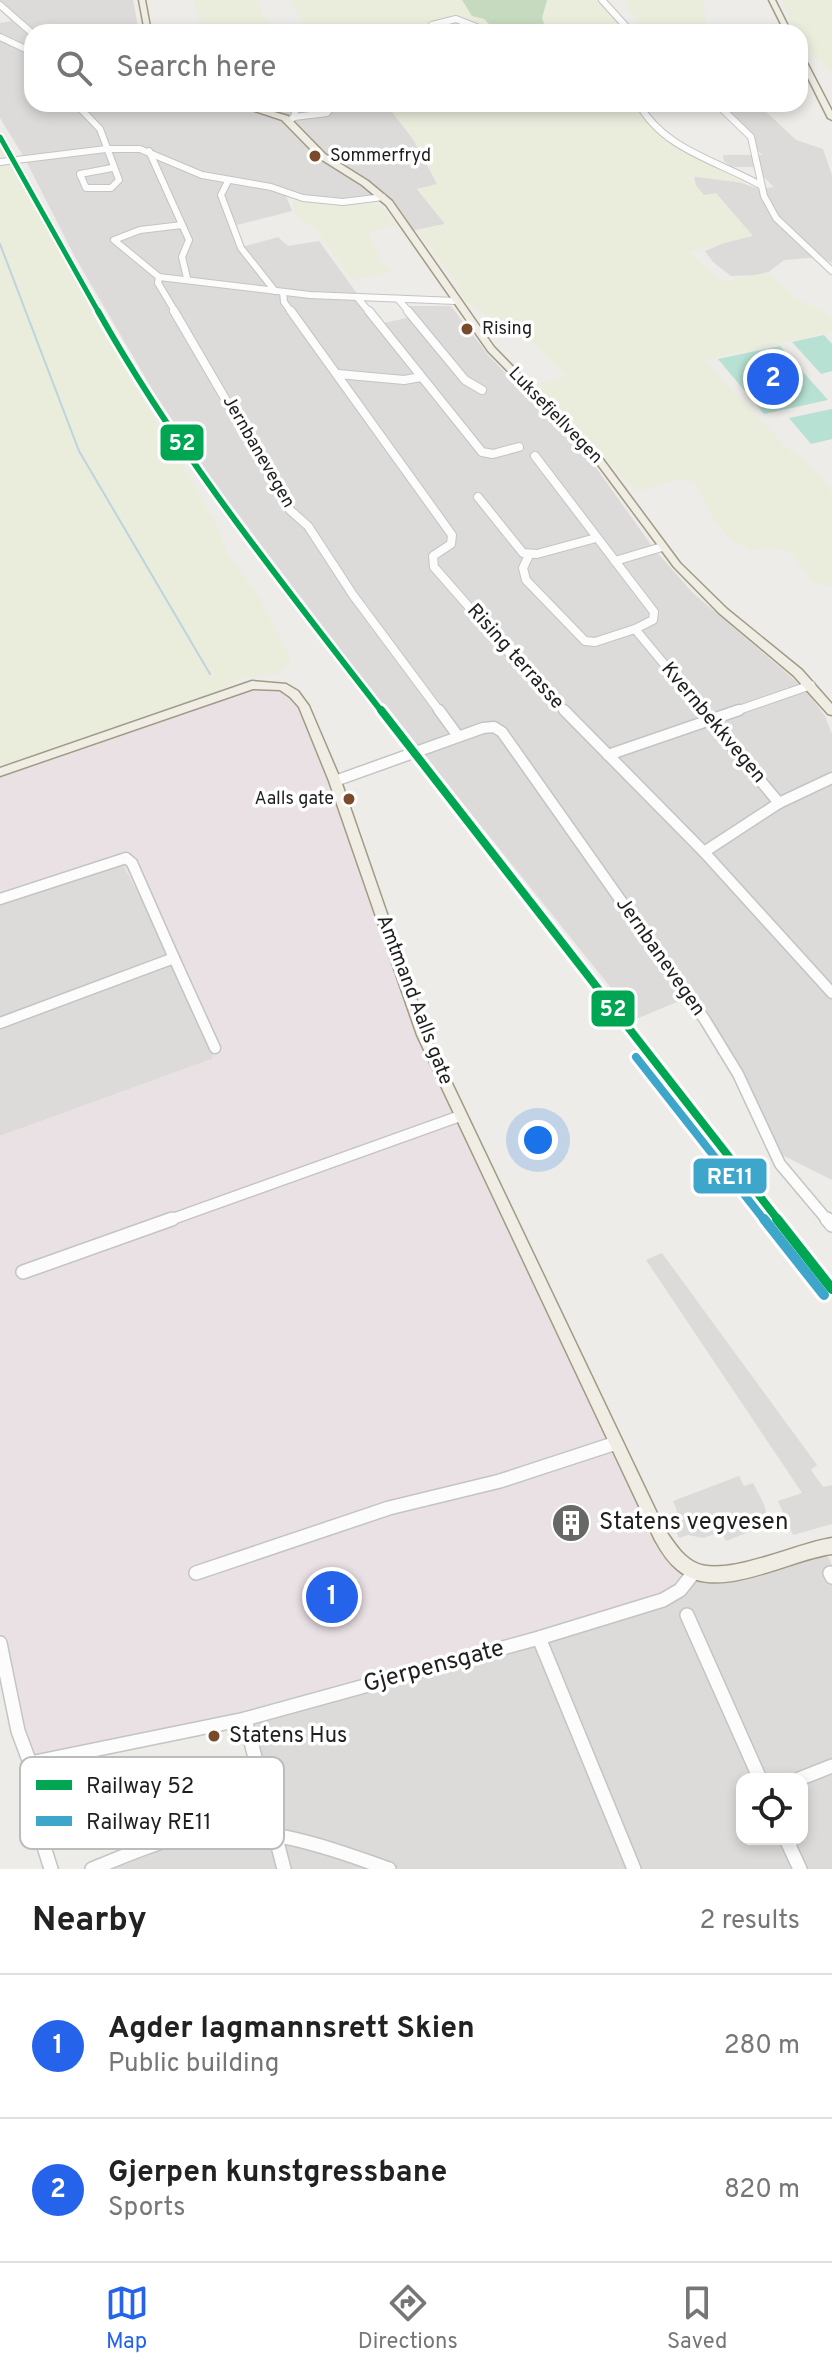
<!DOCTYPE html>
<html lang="en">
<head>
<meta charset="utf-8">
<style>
	:root { --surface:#fff; --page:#f6f6f6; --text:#222; --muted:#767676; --line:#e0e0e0; --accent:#2563eb }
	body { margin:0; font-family:Overpass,sans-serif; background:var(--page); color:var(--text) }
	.controls { position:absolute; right:24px; bottom:24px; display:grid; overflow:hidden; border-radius:16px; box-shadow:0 4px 12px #0003 }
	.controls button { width:72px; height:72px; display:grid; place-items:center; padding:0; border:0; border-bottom:2px solid var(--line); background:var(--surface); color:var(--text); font:40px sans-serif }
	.you { position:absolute; left:538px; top:1140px; width:28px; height:28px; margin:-20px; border:6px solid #fff; border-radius:50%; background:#1a73e8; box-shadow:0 0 0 12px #1a73e833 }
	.badge { display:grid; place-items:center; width:52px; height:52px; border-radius:50%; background:var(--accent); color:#fff; font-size:26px; font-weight:700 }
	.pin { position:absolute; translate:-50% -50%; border:4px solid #fff; box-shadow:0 2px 8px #0006 }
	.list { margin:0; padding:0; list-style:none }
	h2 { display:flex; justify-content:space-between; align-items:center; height:104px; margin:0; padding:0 32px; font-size:34px }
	h2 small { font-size:26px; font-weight:400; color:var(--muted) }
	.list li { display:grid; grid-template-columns:52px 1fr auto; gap:24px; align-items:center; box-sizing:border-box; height:144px; padding:0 32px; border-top:2px solid var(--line) }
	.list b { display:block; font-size:30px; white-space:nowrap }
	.list p { margin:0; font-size:26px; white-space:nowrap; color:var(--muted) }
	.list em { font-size:26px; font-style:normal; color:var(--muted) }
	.icon { flex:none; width:44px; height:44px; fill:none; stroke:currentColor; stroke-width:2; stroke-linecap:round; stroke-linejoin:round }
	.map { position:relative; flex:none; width:832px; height:1869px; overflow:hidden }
	.search { position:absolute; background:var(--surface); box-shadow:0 4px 12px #0003; left:24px; right:24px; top:24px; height:88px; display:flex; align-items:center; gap:20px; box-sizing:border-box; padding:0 28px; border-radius:24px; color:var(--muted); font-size:30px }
	.sheet { height:392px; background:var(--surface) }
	nav { display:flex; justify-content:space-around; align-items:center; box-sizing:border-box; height:112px; border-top:2px solid var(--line); background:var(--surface); font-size:22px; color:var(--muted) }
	nav a { display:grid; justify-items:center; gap:4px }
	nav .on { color:var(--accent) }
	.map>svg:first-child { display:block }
	.residential { fill:#dcdbd9; fill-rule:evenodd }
	.industrial { fill:#eae1e5 }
	.farmland { fill:#eaecdc }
	.forest { fill:#c6dabf }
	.pitch { fill:#b7e1d3 }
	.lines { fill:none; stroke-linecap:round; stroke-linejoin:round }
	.stream { stroke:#bdd4de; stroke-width:2 }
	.minor-far3-casing { stroke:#c4c4c2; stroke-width:8 }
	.minor-far2-casing { stroke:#c4c4c2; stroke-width:10 }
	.minor-far1-casing { stroke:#c4c4c2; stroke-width:13 }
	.minor-casing { stroke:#c4c4c2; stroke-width:16 }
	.major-casing { stroke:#a19b86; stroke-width:3 }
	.minor-far3 { stroke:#fcfcfc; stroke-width:6 }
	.minor-far2 { stroke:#fcfcfc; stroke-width:8 }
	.minor-far1 { stroke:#fcfcfc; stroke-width:10 }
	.minor { stroke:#fcfcfc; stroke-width:13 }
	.major { fill:#f0ede5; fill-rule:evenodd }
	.rail-1-far3-casing { stroke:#fff; stroke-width:9 }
	.rail-1-far2-casing { stroke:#fff; stroke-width:11 }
	.rail-1-far1-casing { stroke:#fff; stroke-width:14 }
	.rail-1-casing { stroke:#fff; stroke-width:16 }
	.rail-2-far1-casing { stroke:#fff; stroke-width:14 }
	.rail-2-casing { stroke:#fff; stroke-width:16 }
	.rail-1-far3 { stroke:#00a651; stroke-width:5 }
	.rail-1-far2 { stroke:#00a651; stroke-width:6 }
	.rail-1-far1 { stroke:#00a651; stroke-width:8 }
	.rail-1 { stroke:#00a651; stroke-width:10 }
	.rail-2-far1 { stroke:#3da6ca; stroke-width:8 }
	.rail-2 { stroke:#3da6ca; stroke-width:10 }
	.bus-dot { fill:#7a4b2a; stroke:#fff; stroke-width:3 }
	.labels { text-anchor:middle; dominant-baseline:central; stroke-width:7; stroke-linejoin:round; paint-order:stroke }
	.bus-label { font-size:18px; fill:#1f1f1f; stroke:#fff; text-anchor:start }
	.far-street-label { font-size:18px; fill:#1f1f1f; stroke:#fff }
	.street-label { font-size:20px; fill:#1f1f1f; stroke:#fff }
	.near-bus-label { font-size:22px; fill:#1f1f1f; stroke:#fff; text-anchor:start }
	.near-poi-label { font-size:24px; fill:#1f1f1f; stroke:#fff; text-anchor:start }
	.near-street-label { font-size:24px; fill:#1f1f1f; stroke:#fff }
	.key { fill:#fff; stroke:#bcbcbc; stroke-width:2 }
	.key-label { font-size:22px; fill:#1f1f1f }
	.line-badge { stroke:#fff; stroke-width:3 }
	.badge-label { font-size:22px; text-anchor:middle; font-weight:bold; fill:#fff }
</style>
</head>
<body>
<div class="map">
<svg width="832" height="1869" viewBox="0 0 832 1869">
	<rect width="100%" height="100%" fill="#edece8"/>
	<g class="residential">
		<polygon points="0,0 133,0 139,32 32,32 32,104 386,104 413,139 438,185 417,189 445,224 410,231 383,197 361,201 285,193 292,211 233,226 242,247 278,237 288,246 319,241 379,324 411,317 405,306 451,306 489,356 594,465 654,549 693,593 804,688 825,716 832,734 832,1180 770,1149 738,1074 689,997 636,1019 356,670 213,481 155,394 75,257 25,159 0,118 0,23 11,21 0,10"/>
		<polygon points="716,104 758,104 796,140 823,149 832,175 832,263 821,257 784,260 765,275 731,276 713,262 705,251 736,238 697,193 694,176 719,175 759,189 774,187 753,167 732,167 724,161 723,155 762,155"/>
		<polygon points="119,858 174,958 215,1048 212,1059 0,1136 0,899"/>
		<polygon points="662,1253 817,1465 811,1470 823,1487 832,1485 832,1524 793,1535 778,1501 802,1493 646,1260"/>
		<polygon points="739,1476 744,1486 753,1483 764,1504 769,1524 726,1541 721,1532 703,1538 688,1535 679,1538 668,1515 677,1511 673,1501"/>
		<path d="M823 1546 832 1565V1869H92L186 1835H274L245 1719 705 1573ZM742 1779H802V1839H742Z"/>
	</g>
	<polygon class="industrial" points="268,684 294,694 335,781 408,995 660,1535 695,1571 680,1590 245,1719 30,1763 0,1644 0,1136 212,1059 215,1048 174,958 119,858 0,899 0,772"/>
	<g class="farmland">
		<polygon points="193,0 257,0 263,15 277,32 203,32"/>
		<polygon points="290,0 462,0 472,16 484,19 497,32 308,32"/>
		<polygon points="547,0 602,0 620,22 597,26 598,32 547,32 542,18"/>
		<polygon points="629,0 702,0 707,22 695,25 699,32 652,32 632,15 626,6"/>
		<polygon points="781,0 832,0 832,75 801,42 800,32 796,32"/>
		<polygon points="386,104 638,104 669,141 760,185 688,176 704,195 716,193 753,236 688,252 723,282 768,272 797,299 824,311 832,319 832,332 704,360 788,449 810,464 832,493 832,586 815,583 788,550 770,548 751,550 731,541 713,518 695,483 679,479 637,491 536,385 566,376 526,336 507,335 491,317 465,301 455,279 416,230 445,224 417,189 437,184 413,139"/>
		<polygon points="0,144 88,305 219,529 226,551 259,597 292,661 279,673 245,677 215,692 0,766"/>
		<polygon points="293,200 372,203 381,207 395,225 368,233 382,264 392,272 352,280 318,232 294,212"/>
	</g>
	<polygon class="forest" points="462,0 547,0 542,18 547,32 497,32 484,19 472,16"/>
	<g class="pitch">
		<polygon points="824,335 832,344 832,371 821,374 792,342"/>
		<polygon points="780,346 828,400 764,414 718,359"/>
		<polygon points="832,409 832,439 811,444 789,418"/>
	</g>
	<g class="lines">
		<polyline class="stream" points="0,244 79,451 210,674"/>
		<g class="minor-far3-casing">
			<g id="minor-far3">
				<polyline points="602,0 631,32"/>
				<polyline points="0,5 32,33"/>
				<polyline points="434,32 432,25 456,19 489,32"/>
				<polyline points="0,37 32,52"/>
				<polyline points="76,104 100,129 119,180 111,188 86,188 80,174 112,168"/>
				<path d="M639 104C663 149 718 161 760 185"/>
				<polyline points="717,104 751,137 764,196 776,218 832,271"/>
				<polyline points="294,117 327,113 331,108 329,104"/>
				<polyline points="290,120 294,117 297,104"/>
				<polyline points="149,151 189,240 182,257 187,278"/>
				<polyline points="0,162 106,149 140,149 202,175 271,187 303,198 343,202 383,197"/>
				<polyline points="228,181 221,195 241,248 275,291"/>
				<polyline points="182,225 140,230 114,240 159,277 310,295 456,301"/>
				<polyline points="159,277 158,283 176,313"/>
				<polyline points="283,292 284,302 292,313"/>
				<polyline points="357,297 370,313"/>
				<polyline points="398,299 410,313"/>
			</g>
		</g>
		<g class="minor-far2-casing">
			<g id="minor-far2">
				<polyline points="174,311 290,510 308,526 353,595 440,712"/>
				<polyline points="291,311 452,535 451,544 433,556 434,567 525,671 566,712"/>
				<polyline points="369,311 482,452 493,454 519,447"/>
				<polyline points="408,311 465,380 482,390"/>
				<polyline points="338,374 404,380 421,377"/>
				<polyline points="535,456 654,612 653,620 635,629 704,712"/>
				<polyline points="478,497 523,553 537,554 596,538"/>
				<polyline points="529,555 523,568 526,580 585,641 595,642 635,629"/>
				<polyline points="615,561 662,547"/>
				<polyline points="733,712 811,685"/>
			</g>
		</g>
		<g class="minor-far1-casing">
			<g id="minor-far1">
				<polyline points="439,710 458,736"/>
				<polyline points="564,710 704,852 832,993"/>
				<polyline points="702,710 779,803 704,852"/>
				<polyline points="608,755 739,710"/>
				<polyline points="335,781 483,728 494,727 502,732 705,1020 738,1074 780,1164 828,1221"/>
				<polyline points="779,803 832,778"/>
				<polyline points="0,899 126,858 132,863 174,958"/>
				<polyline points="0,1023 174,958 215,1048"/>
				<polyline points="167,1221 460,1116"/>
			</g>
		</g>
		<g class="minor-casing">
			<g id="minor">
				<polyline points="827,1219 832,1225"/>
				<polyline points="23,1272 172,1219"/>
				<polyline points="196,1573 389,1508 500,1481 616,1443"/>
				<polyline points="830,1573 832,1577"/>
				<polyline points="687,1615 760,1779"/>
				<polyline points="539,1638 634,1869"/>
				<polyline points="0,1643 18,1731 30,1763 28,1796 51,1869"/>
				<polyline points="245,1719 284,1869"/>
				<polyline points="30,1763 245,1719 539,1638 663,1600 680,1590 695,1571"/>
				<polyline points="799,1779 832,1766"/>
				<polyline points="786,1839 800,1869"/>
				<path d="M92 1869C122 1857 153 1843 185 1836 255 1820 324 1846 389 1869"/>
			</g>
		</g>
		<g class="major-casing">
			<g id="major">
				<polygon points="139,0 145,0 151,32 145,32"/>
				<polygon points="769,0 775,0 791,32 785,32"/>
				<polygon points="800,53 803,55 832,111 832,120 828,118 800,62"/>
				<polygon points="234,104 246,104 288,116 325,154 368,181 392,201 494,347 602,458 680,563 727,609 802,670 832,704 832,715 828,714 794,676 719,613 674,567 596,462 488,351 386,205 362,185 319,158 282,120"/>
				<path d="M252 681 286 684 298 691 309 706 341 781 429 1035 665 1530C673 1541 681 1555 694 1562 724 1579 796 1543 832 1538V1554C787 1560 717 1603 678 1570 668 1562 661 1551 655 1540L417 1035 329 781 299 707 290 697 280 690 253 689 0 776V768Z"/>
			</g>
		</g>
		<use href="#minor-far3" class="minor-far3"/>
		<use href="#minor-far2" class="minor-far2"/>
		<use href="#minor-far1" class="minor-far1"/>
		<use href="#minor" class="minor"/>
		<use href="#major" class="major"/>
		<g class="rail-1-far3-casing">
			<polyline id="rail-1-far3" points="0,137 99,313"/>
		</g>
		<g class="rail-1-far2-casing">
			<path id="rail-1-far2" d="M98 311C178 454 282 583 382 712"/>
		</g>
		<g class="rail-1-far1-casing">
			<polyline id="rail-1-far1" points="381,710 779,1221"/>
		</g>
		<g class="rail-1-casing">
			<polyline id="rail-1" points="777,1219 832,1289"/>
		</g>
		<g class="rail-2-far1-casing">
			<polyline id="rail-2-far1" points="636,1057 765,1221"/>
		</g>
		<g class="rail-2-casing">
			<polyline id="rail-2" points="764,1219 824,1295"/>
		</g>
		<use href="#rail-1-far3" class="rail-1-far3"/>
		<use href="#rail-1-far2" class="rail-1-far2"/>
		<use href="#rail-1-far1" class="rail-1-far1"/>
		<use href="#rail-1" class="rail-1"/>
		<use href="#rail-2-far1" class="rail-2-far1"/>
		<use href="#rail-2" class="rail-2"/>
	</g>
	<defs>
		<g id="building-disc" transform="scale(2)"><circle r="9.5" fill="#676765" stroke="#fff"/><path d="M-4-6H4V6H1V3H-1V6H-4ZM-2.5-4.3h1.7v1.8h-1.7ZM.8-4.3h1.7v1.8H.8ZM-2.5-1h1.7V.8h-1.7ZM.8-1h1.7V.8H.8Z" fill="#fff"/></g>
	</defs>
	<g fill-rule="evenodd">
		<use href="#building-disc" x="571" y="1523"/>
	</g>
	<g class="bus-dot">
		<circle cx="315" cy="156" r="7"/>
		<circle cx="467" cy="329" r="7"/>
		<circle cx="349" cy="799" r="7"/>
		<circle cx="214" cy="1736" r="7"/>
	</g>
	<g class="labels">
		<g class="bus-label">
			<text x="330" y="156">Sommerfryd</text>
			<text x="482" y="329">Rising</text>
			<text x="334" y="799" text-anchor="end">Aalls gate</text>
		</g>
		<g class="far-street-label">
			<text transform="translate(555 416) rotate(46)">Luksefjellvegen</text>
			<text transform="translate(258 452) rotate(60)">Jernbanevegen</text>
		</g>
		<g class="street-label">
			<text transform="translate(515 657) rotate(48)">Rising terrasse</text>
			<text transform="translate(713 723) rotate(50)">Kvernbekkvegen</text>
			<text transform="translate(660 957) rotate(55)">Jernbanevegen</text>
			<text transform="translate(414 1000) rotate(69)">Amtmand Aalls gate</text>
		</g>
		<g class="near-bus-label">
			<text x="229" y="1736">Statens Hus</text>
		</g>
		<g class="near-poi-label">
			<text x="599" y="1523">Statens vegvesen</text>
		</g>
		<g class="near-street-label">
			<text transform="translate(434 1667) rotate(-15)">Gjerpensgate</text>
		</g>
	</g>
	<rect x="20" y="1757" width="264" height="92" rx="12" class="key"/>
	<rect x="36" y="1780" width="36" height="10" fill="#00a651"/>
	<rect x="36" y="1816" width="36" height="10" fill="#3da6ca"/>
	<g class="key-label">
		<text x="86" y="1793">Railway 52</text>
		<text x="86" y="1829">Railway RE11</text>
	</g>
	<g class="line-badge">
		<rect x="159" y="423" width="46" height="39" rx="8" fill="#00a651"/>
		<rect x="590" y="989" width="46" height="39" rx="8" fill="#00a651"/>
		<rect x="692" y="1157" width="76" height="38" rx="8" fill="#3da6ca"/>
	</g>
	<g class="badge-label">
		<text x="182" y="450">52</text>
		<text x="613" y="1016">52</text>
		<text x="730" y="1184">RE11</text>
	</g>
</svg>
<div class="controls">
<button><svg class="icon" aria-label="locate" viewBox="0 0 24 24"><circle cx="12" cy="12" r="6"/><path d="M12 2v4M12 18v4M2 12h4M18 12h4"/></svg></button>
</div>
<div class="you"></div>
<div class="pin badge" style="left:332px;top:1597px">1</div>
<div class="pin badge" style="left:773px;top:379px">2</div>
<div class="search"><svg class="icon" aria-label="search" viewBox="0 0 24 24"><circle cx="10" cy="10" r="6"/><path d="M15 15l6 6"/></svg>Search here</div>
</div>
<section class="sheet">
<h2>Nearby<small>2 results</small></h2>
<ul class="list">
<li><span class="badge">1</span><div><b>Agder lagmannsrett Skien</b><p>Public building</p></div><em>280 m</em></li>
<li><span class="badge">2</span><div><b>Gjerpen kunstgressbane</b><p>Sports</p></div><em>820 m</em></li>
</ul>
</section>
<nav>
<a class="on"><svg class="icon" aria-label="map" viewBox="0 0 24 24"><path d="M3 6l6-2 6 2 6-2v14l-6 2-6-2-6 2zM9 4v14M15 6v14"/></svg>Map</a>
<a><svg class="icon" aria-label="directions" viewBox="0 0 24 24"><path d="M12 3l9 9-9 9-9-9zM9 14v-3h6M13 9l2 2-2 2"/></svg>Directions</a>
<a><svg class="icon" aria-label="saved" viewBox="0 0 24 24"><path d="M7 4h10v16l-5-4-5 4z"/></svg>Saved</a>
</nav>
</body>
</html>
